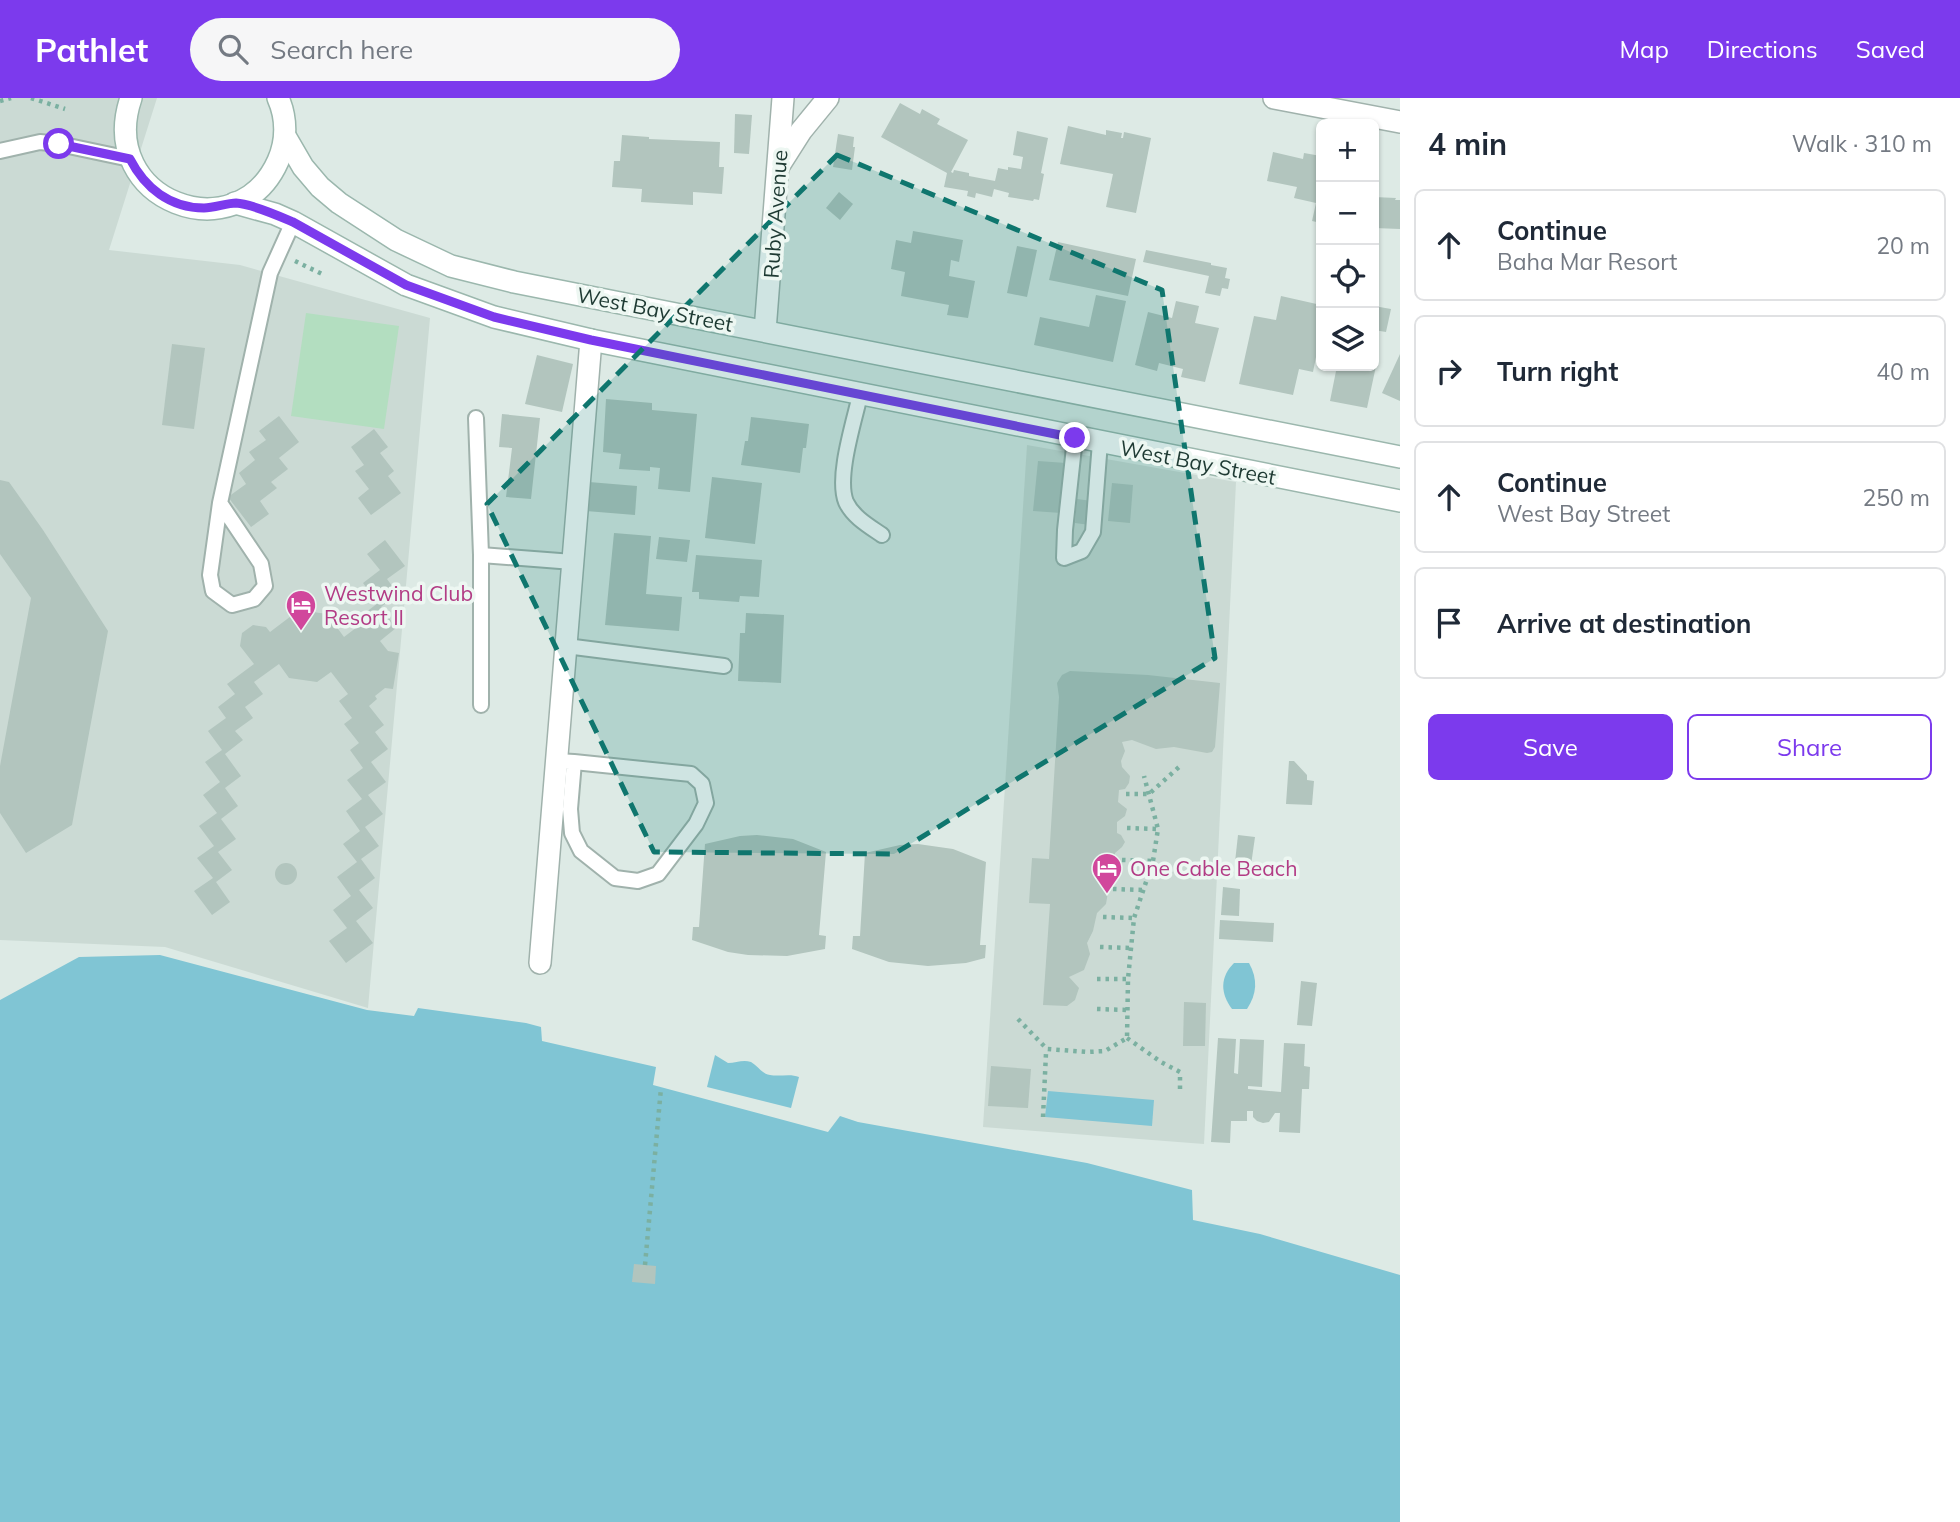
<!DOCTYPE html>
<html lang="en">
<head>
<meta charset="utf-8">
<style>
	:root { --surface:#fff; --page:#f6f6f7; --text:#1f2937; --muted:#747a83; --line:#e0e1e3; --accent:#7c3aed }
	body { margin:0; font-family:Mulish,sans-serif; background:var(--page); color:var(--text) }
	.controls { position:absolute; right:21px; top:21px; display:grid; overflow:hidden; border-radius:10px; box-shadow:0 2px 5px #0004 }
	.controls button { width:63px; height:63px; display:grid; place-items:center; padding:0; border:0; border-bottom:2px solid var(--line); background:var(--surface); color:var(--text); font:35px sans-serif }
	.stop { position:absolute; width:21px; height:21px; margin:-16px; border:5px solid #7c3aed; border-radius:50%; background:#fff }
	.stop.end { background:#7c3aed; border-color:#fff; box-shadow:0 2px 7px #0008 }
	.list { margin:0; padding:0; list-style:none }
	h2 { display:flex; justify-content:space-between; align-items:center; height:91px; margin:0; padding:0 28px; font-size:30px }
	h2 small { font-size:23px; font-weight:400; color:var(--muted) }
	.list li { display:grid; grid-template-columns:46px 1fr auto; gap:21px; align-items:center; box-sizing:border-box; height:112px; margin:0 14px 14px; padding:0 14px; border:2px solid var(--line); border-radius:10px }
	.list b { display:block; font-size:26px; white-space:nowrap }
	.list p { margin:0; font-size:23px; white-space:nowrap; color:var(--muted) }
	.list em { font-size:23px; font-style:normal; color:var(--muted) }
	.actions { display:flex; gap:14px; padding:21px 28px }
	.actions a { flex:1; padding:16px 0; border:2px solid var(--accent); border-radius:10px; text-align:center; font-size:24px; color:var(--accent) }
	.actions .main { background:var(--accent); color:#fff }
	.icon { flex:none; width:38px; height:38px; fill:none; stroke:currentColor; stroke-width:2; stroke-linecap:round; stroke-linejoin:round }
	.map { position:relative; flex:none; width:1400px; height:1424px; overflow:hidden }
	header { display:flex; align-items:center; gap:42px; box-sizing:border-box; height:98px; padding:0 35px; background:var(--accent); color:#fff }
	header strong { font-size:33px }
	nav { display:flex; gap:38px; margin-inline-start:auto; font-size:24px }
	.search { width:490px; height:63px; background:var(--page); display:flex; align-items:center; gap:18px; box-sizing:border-box; padding:0 24px; border-radius:38px; color:var(--muted); font-size:26px }
	main { display:flex }
	aside { flex:1; background:var(--surface) }
	.map>svg:first-child { display:block }
	.built { fill:#cbdad4 }
	.green { fill:#b3dec0 }
	.water { fill:#80c5d4 }
	.building { fill:#b2c5be }
	.lines { fill:none; stroke-linecap:round; stroke-linejoin:round }
	.lane-casing { stroke:#a0b2ac; stroke-width:18 }
	.street-casing { stroke:#a0b2ac; stroke-width:24 }
	.secondary-casing { stroke:#9bb7ad; stroke-width:24 }
	.path { stroke:#7bb0a1; stroke-width:4.5; stroke-dasharray:3.5 5; stroke-linecap:butt }
	.lane { stroke:#fff; stroke-width:14 }
	.street { stroke:#fff; stroke-width:21 }
	.secondary { stroke:#fff; stroke-width:21 }
	.route { stroke:#7c3aed; stroke-width:9 }
	.marked { fill:#0f766e; fill-opacity:0.2; stroke:#0f766e; stroke-width:5; stroke-dasharray:14 9; stroke-linejoin:round }
	.labels { text-anchor:middle; dominant-baseline:central; stroke-width:7; stroke-linejoin:round; paint-order:stroke }
	.street-label { font-size:21px; fill:#1e3a33; stroke:#edf7f2 }
	.hotel-label { font-size:21px; fill:#b23c85; stroke:#edf7f2; text-anchor:start }
</style>
</head>
<body>
<header>
<strong>Pathlet</strong>
<div class="search"><svg class="icon" aria-label="search" viewBox="0 0 24 24"><circle cx="10" cy="10" r="6"/><path d="M15 15l6 6"/></svg>Search here</div>
<nav><a>Map</a><a>Directions</a><a>Saved</a></nav>
</header>
<main>
<div class="map">
<svg width="1400" height="1424" viewBox="0 0 1400 1424">
	<rect width="100%" height="100%" fill="#ddeae5"/>
	<g class="built">
		<polygon points="0,0 157,0 109,152 240,167 430,220 368,910 165,849 0,842"/>
		<polygon points="1027,347 1236,384 1204,1046 983,1029"/>
	</g>
	<polygon class="green" points="306,215 399,228 384,331 291,318"/>
	<g class="water">
		<polygon points="160,857 367,912 414,918 418,910 526,925 541,929 542,943 656,969 653,987 828,1034 840,1018 858,1024 1087,1065 1192,1092 1193,1122 1260,1136 1400,1177 1400,1424 0,1424 0,902 79,859"/>
		<path d="M1234 865H1249C1258 881 1257 896 1247 911H1232C1220 895 1220 879 1234 865Z"/>
		<path d="M715 957 728 965C736 965 743 961 751 964 758 968 762 976 770 977 780 979 790 975 799 979L791 1010 707 989Z"/>
		<polygon points="1048,993 1154,1002 1152,1028 1045,1019"/>
	</g>
	<g class="building">
		<polygon points="900,5 920,16 922,11 940,21 937,26 968,42 951,74 953,75 954,72 969,75 969,78 995,83 998,70 1008,72 1008,69 1021,71 1023,59 1013,57 1017,33 1048,40 1041,75 1044,76 1039,102 1034,101 1033,103 1008,99 1009,95 994,91 992,99 976,95 975,100 967,98 968,93 944,89 947,75 881,39"/>
		<polygon points="735,16 752,17 749,56 734,55"/>
		<polygon points="1068,28 1106,37 1106,32 1122,35 1121,40 1123,40 1124,34 1151,40 1136,115 1106,109 1113,76 1060,66"/>
		<polygon points="838,36 854,39 853,49 855,49 852,72 833,69"/>
		<polygon points="622,37 649,39 649,41 720,44 719,69 724,69 722,96 693,94 693,107 641,104 642,91 612,89 614,63 620,63"/>
		<polygon points="1273,54 1303,61 1304,55 1321,58 1321,125 1312,123 1316,105 1294,100 1297,89 1267,83"/>
		<polygon points="839,94 853,106 840,122 826,110"/>
		<polygon points="1374,99 1396,100 1395,102 1400,102 1400,131 1374,130"/>
		<polygon points="913,133 963,142 959,164 951,162 949,178 975,183 968,220 947,217 949,207 901,198 905,174 891,171 896,142 911,145"/>
		<polygon points="1058,144 1136,161 1128,198 1049,182"/>
		<polygon points="1017,148 1037,152 1027,199 1007,195"/>
		<polygon points="1146,152 1211,165 1211,167 1227,170 1225,180 1230,181 1228,191 1222,190 1220,198 1205,195 1209,178 1143,164"/>
		<polygon points="1096,197 1126,203 1113,264 1034,247 1040,219 1089,229"/>
		<polygon points="1281,198 1321,207 1321,234 1313,274 1299,271 1293,297 1239,286 1254,218 1276,222"/>
		<polygon points="1176,203 1199,208 1195,225 1219,230 1205,284 1181,279 1183,271 1159,265 1157,273 1135,267 1148,214 1172,220"/>
		<polygon points="1374,208 1391,211 1386,234 1374,232"/>
		<polygon points="172,246 205,250 194,331 162,327"/>
		<polygon points="1374,253 1379,254 1367,310 1330,303 1337,268 1374,268"/>
		<polygon points="1400,256 1400,303 1382,295"/>
		<polygon points="537,257 573,266 562,314 525,306"/>
		<polygon points="606,301 652,305 652,312 697,316 690,394 658,391 660,370 650,369 650,373 619,371 621,356 603,354"/>
		<polygon points="502,316 540,320 531,401 506,399 512,350 499,349"/>
		<polygon points="279,318 299,344 279,360 288,371 271,384 277,390 260,403 269,416 251,429 228,399 246,386 239,375 255,362 249,354 266,342 259,333"/>
		<polygon points="751,319 809,326 806,350 803,350 800,375 741,367 745,343 748,343"/>
		<polygon points="374,331 388,349 380,355 394,373 388,378 401,395 371,417 358,400 369,391 355,373 364,367 351,349"/>
		<polygon points="1038,363 1066,365 1061,415 1033,413"/>
		<polygon points="712,379 762,385 755,446 705,440"/>
		<polygon points="0,382 9,384 43,432 108,533 72,727 26,755 0,715 0,668 31,500 0,456"/>
		<polygon points="589,384 637,388 635,417 586,413"/>
		<polygon points="1112,385 1133,387 1130,425 1108,423"/>
		<polygon points="1077,401 1092,403 1090,427 1075,425"/>
		<polygon points="614,435 651,438 646,496 682,499 679,533 605,527"/>
		<polygon points="659,439 690,442 687,464 656,461"/>
		<polygon points="385,442 405,468 387,481 398,496 381,509 396,530 380,543 388,553 399,555 393,591 385,590 375,598 377,601 369,608 384,627 375,634 388,651 371,664 386,684 368,697 383,716 365,729 379,748 361,761 375,780 359,792 373,810 356,823 373,845 346,865 329,843 347,830 333,812 351,798 337,779 357,764 343,746 360,733 346,713 362,701 347,682 363,670 350,652 359,645 344,626 352,620 339,603 348,596 331,574 317,584 289,580 279,566 254,584 263,596 245,609 253,620 235,633 243,642 225,656 241,678 225,690 238,708 221,721 236,741 218,754 232,772 216,784 230,804 212,817 194,793 213,780 197,760 214,748 199,728 217,715 203,697 220,684 205,664 222,652 208,633 226,620 218,609 235,596 227,586 254,566 240,548 242,535 253,527 266,529 270,534 299,512 327,516 344,539 365,523 361,518 378,505 363,485 380,472 367,456"/>
		<polygon points="696,457 762,462 759,499 740,498 739,504 699,501 699,494 692,494"/>
		<polygon points="746,515 784,517 781,585 738,583 740,535 745,535"/>
		<polygon points="1070,573 1148,577 1220,585 1215,649 1212,654 1207,655 1174,649 1156,651 1132,642 1122,644 1125,653 1121,663 1122,669 1130,678 1129,685 1125,691 1119,692 1118,704 1127,711 1125,718 1117,724 1117,735 1121,737 1125,744 1122,749 1115,755 1115,771 1110,782 1106,806 1097,815 1093,833 1087,845 1090,856 1084,872 1069,879 1079,890 1075,902 1067,908 1043,907 1050,806 1029,805 1032,760 1049,761 1059,599 1057,585 1062,577"/>
		<polygon points="1289,663 1294,663 1307,677 1307,682 1314,683 1312,707 1286,706"/>
		<polygon points="757,737 793,741 826,754 819,837 826,838 825,851 787,858 748,857 728,854 692,842 693,829 699,829 705,746 740,738"/>
		<polygon points="1238,737 1255,739 1251,767 1235,764"/>
		<polygon points="918,746 953,751 986,764 980,847 986,847 985,860 966,865 928,868 889,864 852,851 853,838 860,838 865,755 900,747"/>
		<circle cx="286" cy="776" r="11"/>
		<polygon points="1223,789 1240,791 1239,818 1221,817"/>
		<polygon points="1220,822 1274,825 1273,844 1219,841"/>
		<polygon points="1301,883 1317,885 1312,928 1297,927"/>
		<polygon points="1184,904 1206,905 1205,948 1183,948"/>
		<polygon points="1218,940 1236,941 1234,975 1238,976 1240,941 1264,942 1262,989 1248,988 1248,991 1281,994 1284,945 1305,946 1304,968 1310,969 1309,991 1302,991 1300,1035 1279,1034 1280,1015 1275,1015 1269,1024 1263,1025 1257,1023 1253,1019 1253,1013 1247,1013 1247,1023 1231,1023 1230,1045 1211,1044"/>
		<polygon points="991,968 1031,971 1028,1010 988,1008"/>
		<polygon points="634,1166 656,1168 655,1186 632,1184"/>
	</g>
	<g class="lines">
		<g class="lane-casing">
			<g id="lane">
				<polyline points="0,53 40,44 59,46 130,61"/>
				<path d="M860 297C854 324 836 379 846 404 853 419 869 428 882 437"/>
				<polyline points="476,320 481,457 481,607"/>
				<polyline points="1075,340 1065,432 1064,460 1082,453 1093,434 1100,344"/>
				<polyline points="220,405 261,466 265,488 254,501 232,507 213,493 210,477 220,405 270,175 293,124"/>
				<polyline points="481,457 573,464"/>
				<polyline points="566,548 724,568"/>
				<polyline points="557,663 574,664 691,676 702,686 706,705 696,726 658,776 638,783 615,780 581,753 572,735 570,711 574,664"/>
			</g>
		</g>
		<g class="street-casing">
			<g id="street">
				<polyline points="1274,0 1400,24"/>
				<polyline points="780,66 801,33 828,0"/>
				<polyline points="765,233 783,0"/>
				<polyline points="540,865 591,242"/>
			</g>
		</g>
		<g class="secondary-casing">
			<g id="secondary">
				<path d="M131 0C96 103 237 155 278 63 287 43 287 20 278 0"/>
				<polyline points="285,38 303,69 320,89 339,105 396,142 451,168 514,184 1400,359"/>
				<polyline points="235,105 275,116 293,124 406,187 494,219 591,242 1400,403"/>
			</g>
		</g>
		<g class="path">
			<polyline points="31,0 65,11"/>
			<polyline points="0,3 11,0"/>
			<polyline points="295,163 322,176"/>
			<polyline points="1126,696 1149,696 1179,669"/>
			<polyline points="1127,730 1158,731"/>
			<polyline points="1122,762 1153,763"/>
			<polyline points="1113,791 1144,792"/>
			<polyline points="1103,819 1134,820"/>
			<polyline points="1100,849 1131,850"/>
			<polyline points="1097,881 1128,881"/>
			<polyline points="1097,911 1128,912"/>
			<polyline points="1018,921 1047,951 1087,954 1105,953 1127,940 1128,881 1134,820 1153,763 1158,731 1144,678"/>
			<polyline points="1127,940 1161,964 1180,974 1180,991"/>
			<polyline points="1043,1019 1046,955"/>
			<polyline points="645,1167 661,990"/>
		</g>
		<use href="#lane" class="lane"/>
		<use href="#street" class="street"/>
		<use href="#secondary" class="secondary"/>
	</g>
	<g class="lines">
		<path class="route" d="M59 46 130 61C145 90 170 110 204 110 214 110 227 105 236 105 252 106 279 118 293 124L406 187 494 219 591 242 1075 340"/>
	</g>
	<path class="marked" d="M837 57 1162 192 1215 560 894 756 654 754 487 406Z"/>
	<defs>
		<g id="hotel-pin" transform="scale(1.575)"><path d="M0 17L-7.5 6A9.5 9.5 0 1 1 7.5 6Z" fill="#d1479c" stroke="#edf7f2"/><path d="M-6-4.5h1.5V1H6V5H4.5V3h-9V5H-6ZM-4 0a1.8 1.8 0 1 1 3.6 0ZM.5 0V-2.5h3Q6-2.5 6 0Z" fill="#fff"/></g>
	</defs>
	<g fill-rule="evenodd">
		<use href="#hotel-pin" x="301" y="507"/>
		<use href="#hotel-pin" x="1107" y="770"/>
	</g>
	<g class="labels">
		<g class="street-label">
			<text transform="translate(775 116) rotate(-86)">Ruby Avenue</text>
			<text transform="translate(655 211) rotate(11)">West Bay Street</text>
			<text transform="translate(1198 364) rotate(11)">West Bay Street</text>
		</g>
		<g class="hotel-label">
			<text x="324" y="495">Westwind Club<tspan x="324" dy="24">Resort II</tspan></text>
			<text x="1130" y="770">One Cable Beach</text>
		</g>
	</g>
</svg>
<div class="controls">
<button>+</button>
<button>−</button>
<button><svg class="icon" aria-label="locate" viewBox="0 0 24 24"><circle cx="12" cy="12" r="6"/><path d="M12 2v4M12 18v4M2 12h4M18 12h4"/></svg></button>
<button><svg class="icon" aria-label="layers" viewBox="0 0 24 24"><path d="M12 4l9 5-9 5-9-5zM3 14l9 5 9-5"/></svg></button>
</div>
<div class="stop" style="left:59px;top:46px"></div>
<div class="stop end" style="left:1075px;top:340px"></div>
</div>
<aside>
<h2>4 min<small>Walk · 310 m</small></h2>
<ul class="list">
<li><svg class="icon" aria-label="ahead" viewBox="0 0 24 24"><path d="M12 20V5M6 11l6-6 6 6"/></svg><div><b>Continue</b><p>Baha Mar Resort</p></div><em>20 m</em></li>
<li><svg class="icon" aria-label="right" viewBox="0 0 24 24"><path d="M7 20v-9h11M14 6l5 5-5 5"/></svg><div><b>Turn right</b></div><em>40 m</em></li>
<li><svg class="icon" aria-label="ahead" viewBox="0 0 24 24"><path d="M12 20V5M6 11l6-6 6 6"/></svg><div><b>Continue</b><p>West Bay Street</p></div><em>250 m</em></li>
<li><svg class="icon" aria-label="arrive" viewBox="0 0 24 24"><path d="M6 21V4h12l-3 4 3 4H6"/></svg><div><b>Arrive at destination</b></div></li>
</ul>
<div class="actions"><a class="main">Save</a><a>Share</a></div>
</aside>
</main>
</body>
</html>
